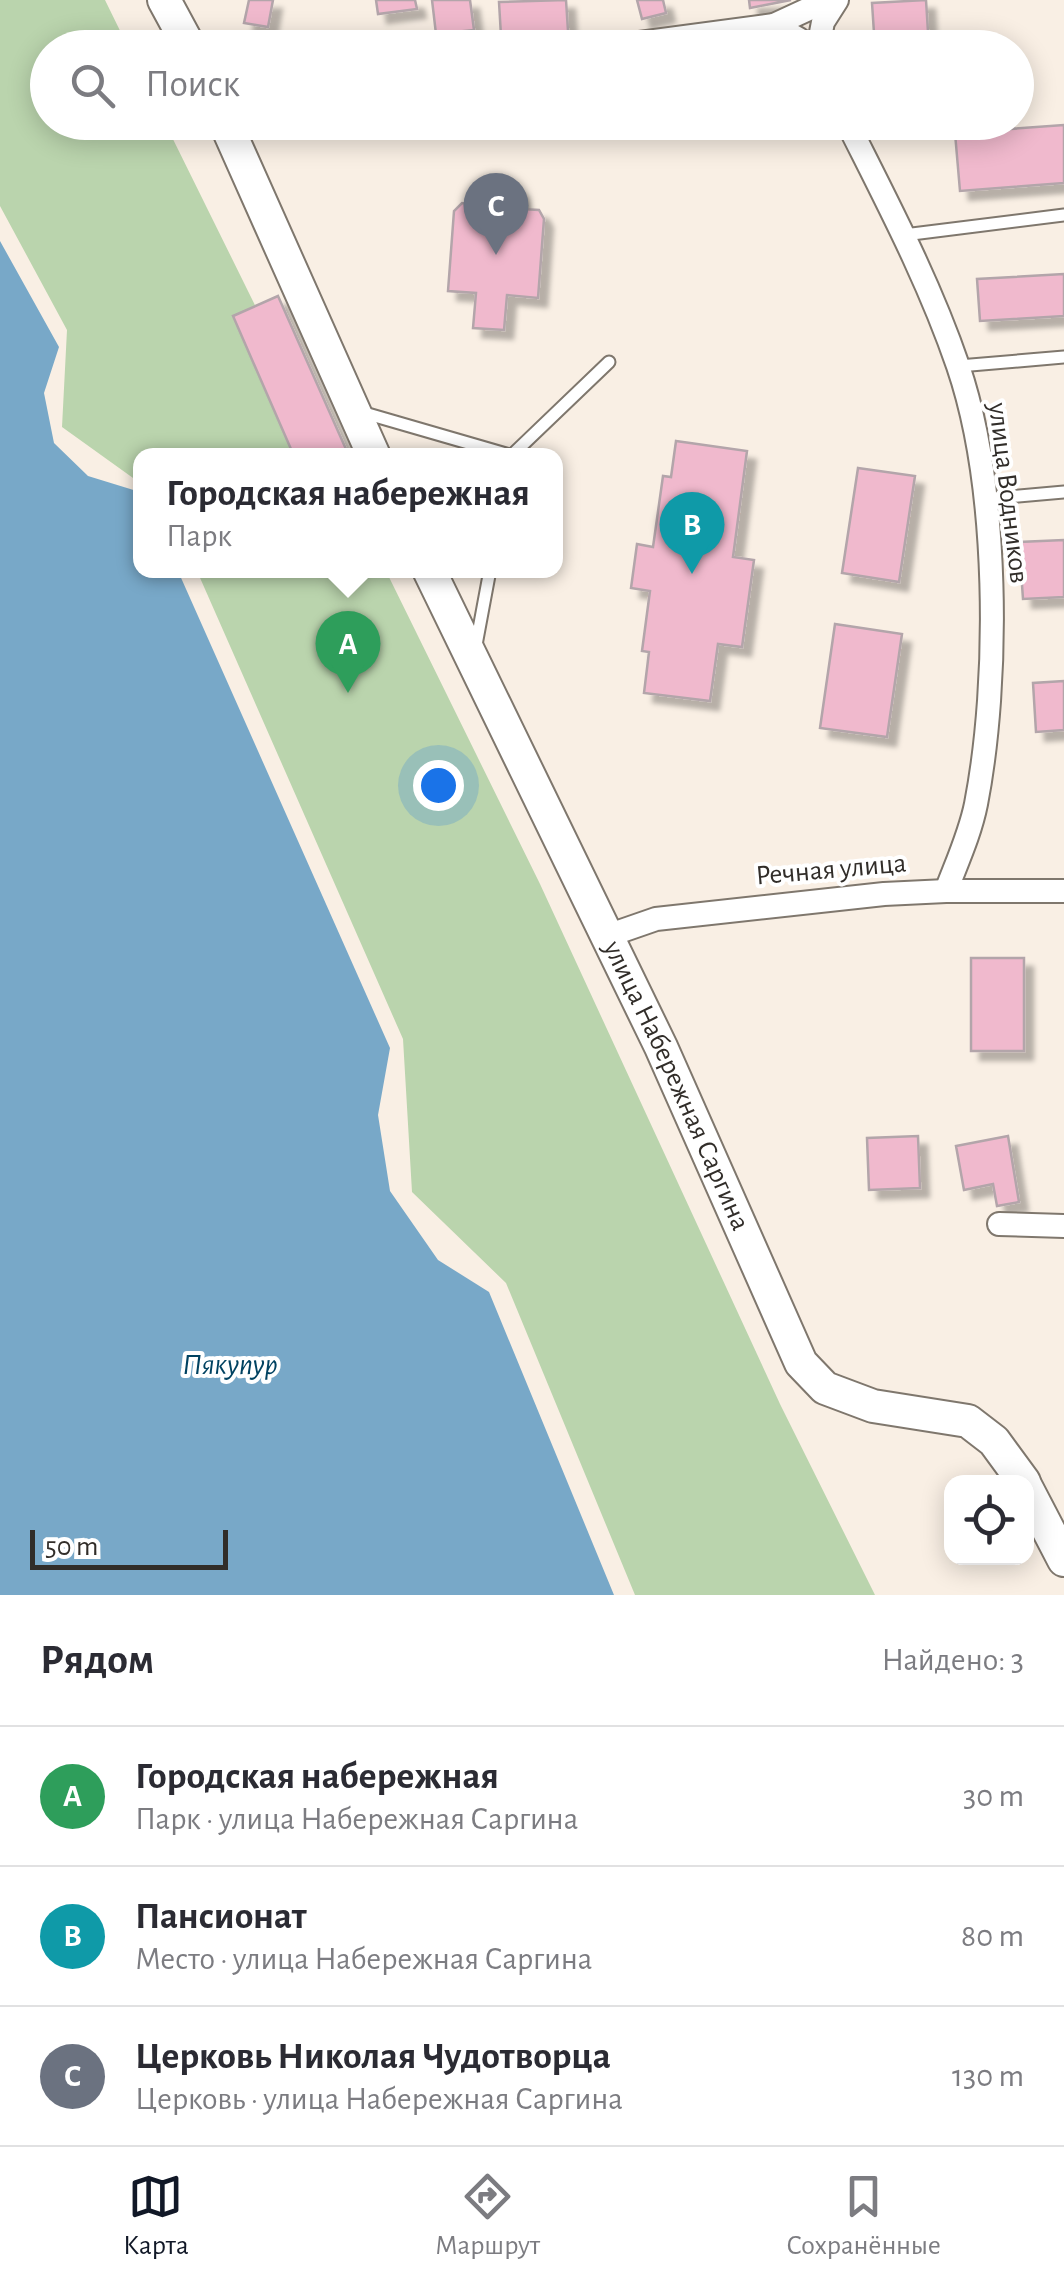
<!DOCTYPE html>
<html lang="ru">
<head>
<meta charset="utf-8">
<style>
	:root { --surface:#fff; --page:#f7f7f7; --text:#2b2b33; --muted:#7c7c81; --line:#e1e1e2; --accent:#111827 }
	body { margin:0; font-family:"Alegreya Sans",sans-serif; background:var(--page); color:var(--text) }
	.controls { position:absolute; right:30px; bottom:30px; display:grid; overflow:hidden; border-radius:20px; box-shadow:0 5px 25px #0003 }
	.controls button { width:90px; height:90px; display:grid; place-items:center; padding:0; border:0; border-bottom:2px solid var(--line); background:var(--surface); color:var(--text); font:50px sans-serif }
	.scale { position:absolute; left:30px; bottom:25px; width:198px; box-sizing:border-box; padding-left:10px; border:5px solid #312d29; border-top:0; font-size:28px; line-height:35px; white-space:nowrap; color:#312d29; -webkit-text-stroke:8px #fff; paint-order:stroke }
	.you { position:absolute; left:438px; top:785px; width:35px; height:35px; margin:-25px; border:8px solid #fff; border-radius:50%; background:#1a73e8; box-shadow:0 0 0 15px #1a73e833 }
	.badge { display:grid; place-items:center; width:65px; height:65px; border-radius:50%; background:var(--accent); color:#fff; font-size:32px; font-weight:700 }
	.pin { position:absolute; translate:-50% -82px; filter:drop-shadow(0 2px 5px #0008) }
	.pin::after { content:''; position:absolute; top:52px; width:35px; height:30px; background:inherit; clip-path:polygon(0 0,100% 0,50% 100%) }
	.popup { position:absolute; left:133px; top:448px; width:430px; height:130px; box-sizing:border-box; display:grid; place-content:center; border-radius:20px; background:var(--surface); filter:drop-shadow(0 2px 8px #0005); font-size:32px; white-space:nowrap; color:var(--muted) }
	.popup b { font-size:38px; color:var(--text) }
	.popup::after { content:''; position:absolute; left:50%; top:100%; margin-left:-20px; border:20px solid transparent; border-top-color:var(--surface) }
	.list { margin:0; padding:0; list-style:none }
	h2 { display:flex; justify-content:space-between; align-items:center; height:130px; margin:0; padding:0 40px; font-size:42px }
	h2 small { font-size:32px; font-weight:400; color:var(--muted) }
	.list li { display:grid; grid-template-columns:65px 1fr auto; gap:30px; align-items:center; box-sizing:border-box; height:140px; padding:0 40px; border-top:2px solid var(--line) }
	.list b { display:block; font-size:38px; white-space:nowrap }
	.list p { margin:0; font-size:32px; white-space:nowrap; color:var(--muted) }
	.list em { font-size:32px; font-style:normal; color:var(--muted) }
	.icon { flex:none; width:55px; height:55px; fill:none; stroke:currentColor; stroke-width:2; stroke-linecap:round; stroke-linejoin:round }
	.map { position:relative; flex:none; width:1064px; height:1595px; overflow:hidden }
	.search { position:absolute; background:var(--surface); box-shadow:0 5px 25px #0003; left:30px; right:30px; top:30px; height:110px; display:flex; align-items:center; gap:25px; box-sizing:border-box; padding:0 35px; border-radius:55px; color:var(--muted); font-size:38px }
	.sheet { height:550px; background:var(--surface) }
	nav { display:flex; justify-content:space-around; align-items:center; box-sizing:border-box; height:140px; border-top:2px solid var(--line); background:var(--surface); font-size:28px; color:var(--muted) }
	nav a { display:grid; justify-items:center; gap:5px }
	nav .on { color:var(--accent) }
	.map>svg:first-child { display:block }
	.green { fill:#bad4ad }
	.water { fill:#78a8c8 }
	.building { fill:#f0b9cd; stroke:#b3a5aa; stroke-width:2.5; filter:url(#shadow) }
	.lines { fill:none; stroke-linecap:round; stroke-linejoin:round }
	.service-casing { stroke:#7f776d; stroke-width:15 }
	.minor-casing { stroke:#7f776d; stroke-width:26 }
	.secondary-casing { stroke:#7f776d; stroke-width:36 }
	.service { stroke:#fff; stroke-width:11 }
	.minor { stroke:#fff; stroke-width:22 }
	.secondary { stroke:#fff; stroke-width:32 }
	.labels { text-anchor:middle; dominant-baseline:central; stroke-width:8; stroke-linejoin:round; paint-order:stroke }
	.street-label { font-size:28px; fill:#312d29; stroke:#fff }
	.water-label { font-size:30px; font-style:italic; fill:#004261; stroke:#fff }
</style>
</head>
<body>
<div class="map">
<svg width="1064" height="1595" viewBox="0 0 1064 1595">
	<defs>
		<filter id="shadow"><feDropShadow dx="9" dy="9" stdDeviation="2.5" flood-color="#0004"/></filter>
	</defs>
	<rect width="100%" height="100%" fill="#f9efe4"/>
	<g class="green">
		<polygon points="0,0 105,0 128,47 48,48 48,122 165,123 329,455 140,456 140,483 62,427 67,330 0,206"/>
		<polygon points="197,571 386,571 540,884 780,1404 875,1595 635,1595 506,1283 412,1192 403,1039"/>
	</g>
	<polygon class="water" points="0,241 59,347 44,393 54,443 88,476 140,492 140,570 178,571 390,1048 378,1115 390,1191 438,1260 489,1292 614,1595 0,1595"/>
	<g class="building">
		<polygon points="249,0 273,0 268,27 244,23"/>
		<polygon points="376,0 415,0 417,9 378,14"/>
		<polygon points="432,0 470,0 474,30 436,34"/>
		<polygon points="566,0 568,31 501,36 499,2"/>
		<polygon points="637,0 663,0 666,13 642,19"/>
		<polygon points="749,0 791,0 750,8"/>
		<polygon points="926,0 929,48 875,48 872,3"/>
		<polygon points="1064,125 1064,183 960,191 955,133"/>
		<polygon points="508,182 519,189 523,209 539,210 544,219 538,298 507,295 504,330 473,328 476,293 448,291 454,211 462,203 475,205 482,187 489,183"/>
		<polygon points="1064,274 1064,316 980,321 977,279"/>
		<polygon points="278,296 349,456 294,456 233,316"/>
		<polygon points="676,441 747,451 733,557 754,560 742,647 718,644 710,701 644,693 649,652 642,651 650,591 631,588 637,544 653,547 663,476 671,477"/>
		<polygon points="858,468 915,476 899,582 842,573"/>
		<polygon points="1064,540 1064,597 1023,599 1019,542"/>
		<polygon points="835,624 902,634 887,737 820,728"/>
		<polygon points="1064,681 1064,730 1036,732 1033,683"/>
		<rect x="971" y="958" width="53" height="93"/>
		<polygon points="918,1136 920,1188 869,1190 867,1138"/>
		<polygon points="1008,1136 1019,1202 997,1206 993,1184 964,1190 956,1146"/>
	</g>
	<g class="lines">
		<g class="service-casing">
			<g id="service">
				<polyline points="904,235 1064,215"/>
				<polyline points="959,366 1064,357"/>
				<polyline points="361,412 513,456"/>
				<polyline points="513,454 609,362"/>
				<polyline points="985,499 1064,492"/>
				<polyline points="476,645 490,570"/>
			</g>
		</g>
		<g class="minor-casing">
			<g id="minor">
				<polyline points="774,25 799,39 804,48"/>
				<polyline points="602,48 774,25 828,0"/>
				<polyline points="818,48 823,22 837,0"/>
				<path d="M847 122C887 202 929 281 958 366 999 486 1000 680 976 804 970 834 957 862 946 891"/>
				<polyline points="607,936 656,919 884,894 946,891 1064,891"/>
				<polyline points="999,1224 1064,1226"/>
			</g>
		</g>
		<g class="secondary-casing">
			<g id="secondary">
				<polyline points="164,0 190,48"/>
				<polyline points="225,122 374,456"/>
				<path id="s1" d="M429 570 661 1047 801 1363 825 1388 873 1406 968 1421 994 1441 1024 1482"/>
				<polyline points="1026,1487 1064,1560"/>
			</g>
		</g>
		<use href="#service" class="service"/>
		<use href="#minor" class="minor"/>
		<use href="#secondary" class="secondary"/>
	</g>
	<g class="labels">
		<g class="street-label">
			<text transform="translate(1008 493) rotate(83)">улица Водников</text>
			<text transform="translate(831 870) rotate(-5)">Речная улица</text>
			<text stroke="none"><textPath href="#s1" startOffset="572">улица Набережная Саргина</textPath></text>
		</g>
		<g class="water-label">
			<text x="230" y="1365">Пякупур</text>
		</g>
	</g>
</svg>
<div class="controls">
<button><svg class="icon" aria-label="locate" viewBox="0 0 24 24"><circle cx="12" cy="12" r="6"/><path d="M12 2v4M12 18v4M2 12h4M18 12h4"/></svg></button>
</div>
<div class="scale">50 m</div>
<div class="you"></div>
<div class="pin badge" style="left:348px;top:693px;background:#2e9e5b">A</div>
<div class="popup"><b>Городская набережная</b>Парк</div>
<div class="pin badge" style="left:692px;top:574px;background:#0f9aa8">B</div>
<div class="pin badge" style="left:496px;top:255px;background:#6b7280">C</div>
<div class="search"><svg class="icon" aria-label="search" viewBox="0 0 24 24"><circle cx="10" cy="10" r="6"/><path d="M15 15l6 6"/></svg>Поиск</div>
</div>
<section class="sheet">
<h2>Рядом<small>Найдено: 3</small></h2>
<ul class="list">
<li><span class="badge" style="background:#2e9e5b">A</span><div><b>Городская набережная</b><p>Парк · улица Набережная Саргина</p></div><em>30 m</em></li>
<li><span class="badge" style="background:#0f9aa8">B</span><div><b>Пансионат</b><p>Место · улица Набережная Саргина</p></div><em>80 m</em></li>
<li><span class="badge" style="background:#6b7280">C</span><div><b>Церковь Николая Чудотворца</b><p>Церковь · улица Набережная Саргина</p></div><em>130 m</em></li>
</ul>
</section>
<nav>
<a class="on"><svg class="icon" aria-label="map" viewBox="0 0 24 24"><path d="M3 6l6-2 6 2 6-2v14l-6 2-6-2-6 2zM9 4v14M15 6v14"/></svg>Карта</a>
<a><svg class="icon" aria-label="directions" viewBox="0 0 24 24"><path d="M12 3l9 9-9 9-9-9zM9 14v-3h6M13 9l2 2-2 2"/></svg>Маршрут</a>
<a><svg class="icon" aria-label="saved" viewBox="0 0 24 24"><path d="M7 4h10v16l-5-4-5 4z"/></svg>Сохранённые</a>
</nav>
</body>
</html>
